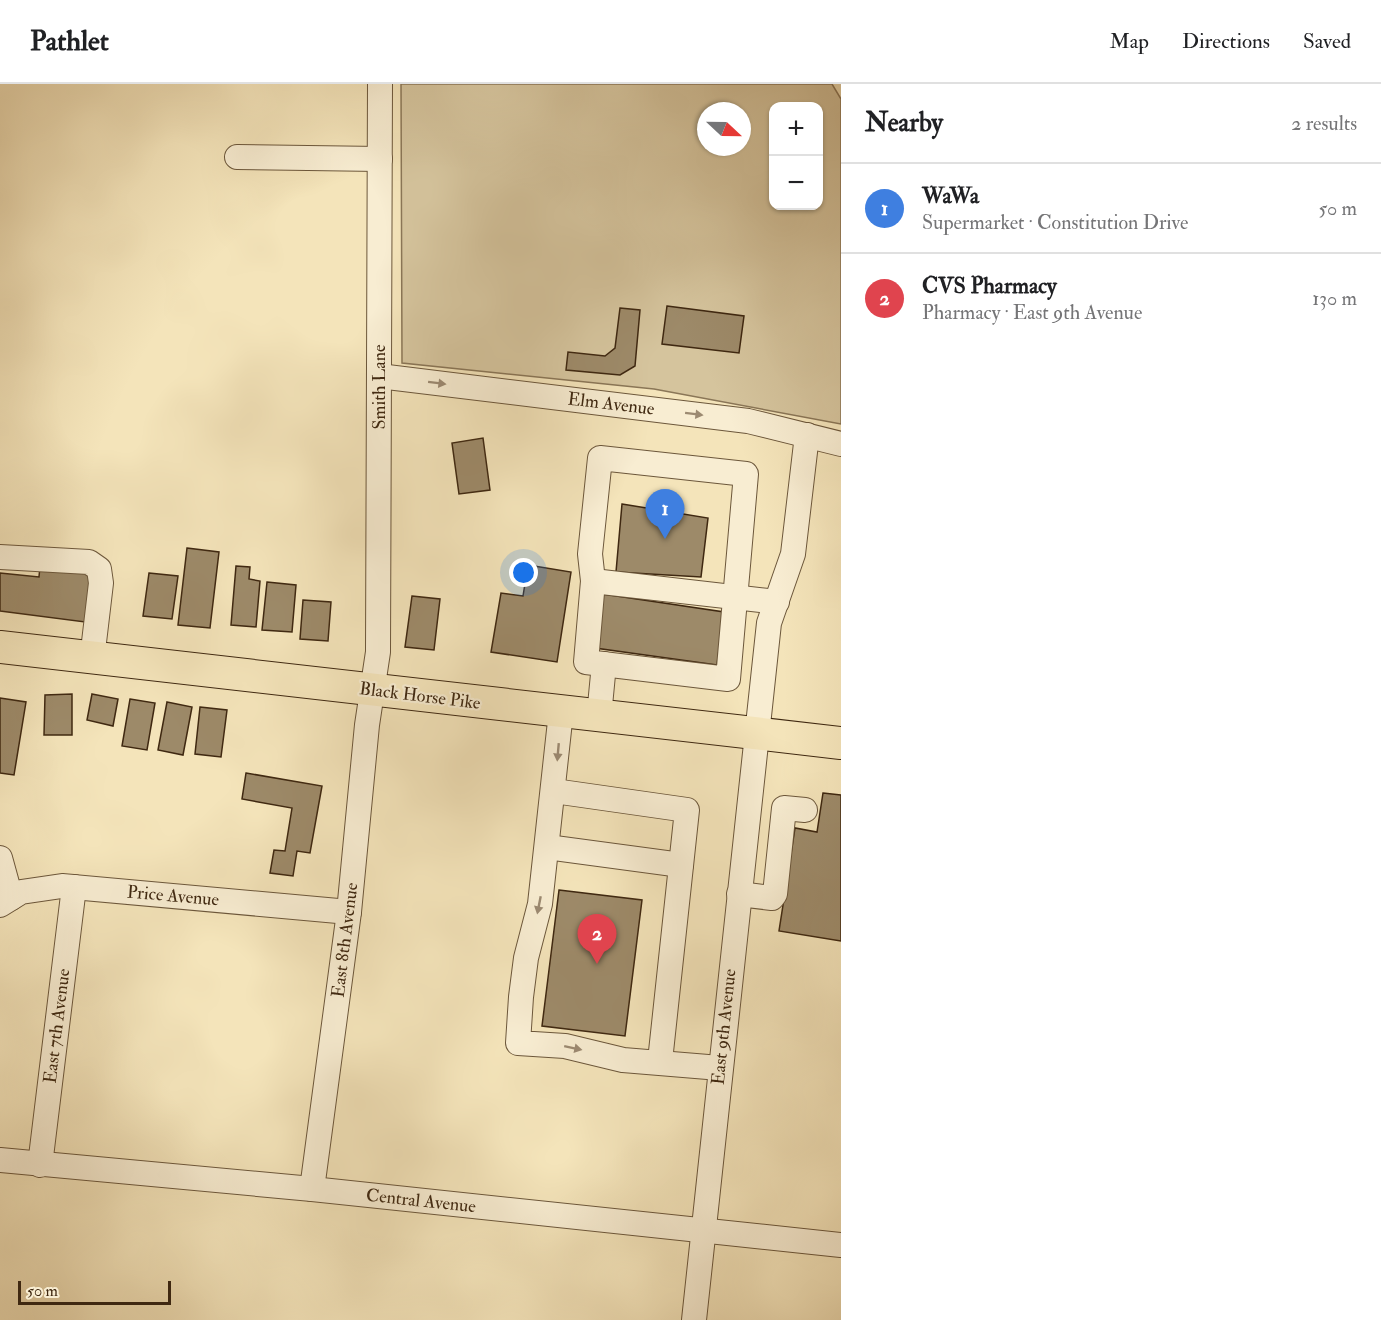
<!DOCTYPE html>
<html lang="en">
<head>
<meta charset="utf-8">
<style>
	:root { --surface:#fff; --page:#f2f2f2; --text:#202124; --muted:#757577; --line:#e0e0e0; --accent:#ea580c }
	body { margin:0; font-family:"IM FELL Double Pica",serif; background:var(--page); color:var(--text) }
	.controls { position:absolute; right:18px; top:18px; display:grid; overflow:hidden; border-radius:12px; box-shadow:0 2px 4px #0004 }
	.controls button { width:54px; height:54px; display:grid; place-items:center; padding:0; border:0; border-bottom:2px solid var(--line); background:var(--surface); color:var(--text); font:30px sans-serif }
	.compass { position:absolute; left:697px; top:18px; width:54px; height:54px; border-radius:50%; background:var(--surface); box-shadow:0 2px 4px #0004; rotate:112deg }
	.scale { position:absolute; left:18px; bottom:15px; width:153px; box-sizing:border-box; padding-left:6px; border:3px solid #3f2811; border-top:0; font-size:16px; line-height:21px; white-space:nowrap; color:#3f2811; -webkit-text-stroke:4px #f8edd2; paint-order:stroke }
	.you { position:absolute; left:524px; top:489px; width:21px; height:21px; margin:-15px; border:4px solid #fff; border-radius:50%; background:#1a73e8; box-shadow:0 0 0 9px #1a73e833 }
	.badge { display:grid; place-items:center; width:39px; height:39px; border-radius:50%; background:var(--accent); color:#fff; font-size:20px; font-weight:700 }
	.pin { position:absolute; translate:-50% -50px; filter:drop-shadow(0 2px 3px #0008) }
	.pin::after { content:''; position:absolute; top:32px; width:21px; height:18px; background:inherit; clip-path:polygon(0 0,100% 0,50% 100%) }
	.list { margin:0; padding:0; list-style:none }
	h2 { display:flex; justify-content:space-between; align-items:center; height:78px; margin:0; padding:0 24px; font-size:26px }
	h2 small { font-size:20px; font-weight:400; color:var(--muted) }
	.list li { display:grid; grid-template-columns:39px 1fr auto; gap:18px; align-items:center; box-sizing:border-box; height:90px; padding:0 24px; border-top:2px solid var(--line) }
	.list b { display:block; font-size:22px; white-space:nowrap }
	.list p { margin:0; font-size:20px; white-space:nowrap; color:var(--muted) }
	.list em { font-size:20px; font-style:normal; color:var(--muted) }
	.map { position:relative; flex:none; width:841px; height:1236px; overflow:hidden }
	header { display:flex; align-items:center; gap:36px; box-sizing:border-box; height:84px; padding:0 30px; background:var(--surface); border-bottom:2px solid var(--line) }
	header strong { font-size:28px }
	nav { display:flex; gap:33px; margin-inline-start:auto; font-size:21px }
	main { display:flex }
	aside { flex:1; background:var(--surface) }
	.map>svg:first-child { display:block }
	.green { fill:#d5c49d; stroke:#8a7657; stroke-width:1.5; fill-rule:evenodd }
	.building { fill:#9d8a69; stroke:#3f2811; stroke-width:1.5 }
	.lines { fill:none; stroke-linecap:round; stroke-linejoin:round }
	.minor-casing { stroke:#6c573b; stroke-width:26 }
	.major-casing { stroke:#3f2811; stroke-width:34 }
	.minor { stroke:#f8edd2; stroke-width:24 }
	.major { stroke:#f4e4ba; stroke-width:32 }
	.oneway { fill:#9c8a72 }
	.labels { text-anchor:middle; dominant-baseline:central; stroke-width:4.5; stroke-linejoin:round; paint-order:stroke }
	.street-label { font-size:18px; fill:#3f2811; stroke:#f8edd2 }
</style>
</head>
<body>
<header>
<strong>Pathlet</strong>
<nav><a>Map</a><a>Directions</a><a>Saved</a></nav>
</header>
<main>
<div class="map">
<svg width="841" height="1236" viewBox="0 0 841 1236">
	<rect width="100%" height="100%" fill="#f4e4ba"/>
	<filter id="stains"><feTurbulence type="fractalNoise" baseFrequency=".00333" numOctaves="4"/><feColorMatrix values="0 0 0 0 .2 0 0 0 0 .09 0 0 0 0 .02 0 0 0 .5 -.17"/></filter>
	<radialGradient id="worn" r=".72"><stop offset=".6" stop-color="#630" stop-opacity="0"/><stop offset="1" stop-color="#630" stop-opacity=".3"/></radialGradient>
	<path class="green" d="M401 0H832L841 15V340L654 305 402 279ZM774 22H818V122H774ZM706 27H742V63H706Z"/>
	<g class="building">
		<polygon points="667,222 744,232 739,269 662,260"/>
		<polygon points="620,224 640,226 635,282 620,291 566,286 568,268 605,272 615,264"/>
		<polygon points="483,354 490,406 459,410 452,359"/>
		<polygon points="622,420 708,434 701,493 616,488"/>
		<polygon points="187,464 219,468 210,544 178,541"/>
		<polygon points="528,481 571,488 557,578 491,568 501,509 523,512"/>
		<polygon points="40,482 91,488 85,538 0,527 0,489 39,493"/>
		<polygon points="236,482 250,483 249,495 260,497 256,543 231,541"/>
		<polygon points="149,489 178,492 172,535 143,532"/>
		<polygon points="267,498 296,501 292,548 262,546"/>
		<polygon points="603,510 724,528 717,581 595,564"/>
		<polygon points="412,512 440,515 434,566 405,563"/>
		<polygon points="303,516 331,518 328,557 300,555"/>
		<polygon points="72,610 72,651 44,651 45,611"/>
		<polygon points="92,610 118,615 113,642 87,636"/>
		<polygon points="0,614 26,618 14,691 0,689"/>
		<polygon points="130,615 155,619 147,666 122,662"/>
		<polygon points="167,618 192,623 183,671 158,666"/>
		<polygon points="200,623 227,626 221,673 195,670"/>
		<polygon points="246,689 322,702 310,769 297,767 293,792 270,789 274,766 285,767 292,724 242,715"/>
		<polygon points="823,709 841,711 841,857 779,847 795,744 817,748"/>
		<polygon points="559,806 642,816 625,952 542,942"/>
	</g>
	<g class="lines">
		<g class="minor-casing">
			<g id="minor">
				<polyline points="237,73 380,75"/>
				<polyline points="379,292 748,337 841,360"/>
				<polygon points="600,374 746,390 728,595 586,578 593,497 590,470"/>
				<polyline points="0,473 89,478 99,485 101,499 92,575"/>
				<polyline points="593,497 777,518"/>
				<polyline points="561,628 540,820 526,874 521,913 518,959 565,962 623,976 720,984"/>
				<polyline points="599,632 604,580"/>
				<polyline points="554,707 687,726 660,977"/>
				<polyline points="547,763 681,781"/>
				<polyline points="0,774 11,814"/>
				<polyline points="739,810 772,814 775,810 784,724 805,726"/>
				<polyline points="0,821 21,808 62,802 349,828"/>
				<polyline points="0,1076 312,1105 841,1161"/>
				<polyline points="40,1081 74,803"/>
				<polyline points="312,1105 349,828 367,641 378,568 380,0"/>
				<polyline points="694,1236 769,539 793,470 807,351"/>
			</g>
		</g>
		<g class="major-casing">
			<polyline id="major" points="0,563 841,659"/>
		</g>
		<use href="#minor" class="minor"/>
		<use href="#major" class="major"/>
	</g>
	<defs><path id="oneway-solid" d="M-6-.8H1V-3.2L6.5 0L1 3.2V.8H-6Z" transform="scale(1.5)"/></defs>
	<g class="oneway">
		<use href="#oneway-solid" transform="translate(437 299) rotate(7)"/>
		<use href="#oneway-solid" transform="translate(694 330) rotate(7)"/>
		<use href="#oneway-solid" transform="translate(558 668) rotate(95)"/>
		<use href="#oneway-solid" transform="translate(539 821) rotate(101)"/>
		<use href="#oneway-solid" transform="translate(573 964) rotate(12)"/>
	</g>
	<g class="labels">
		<g class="street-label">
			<text transform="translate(379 303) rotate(-90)">Smith Lane</text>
			<text transform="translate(611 320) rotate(7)">Elm Avenue</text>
			<text transform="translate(420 612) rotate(7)">Black Horse Pike</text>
			<text transform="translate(173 812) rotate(5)">Price Avenue</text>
			<text transform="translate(345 856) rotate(-83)">East 8th Avenue</text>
			<text transform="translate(57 942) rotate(-83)">East 7th Avenue</text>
			<text transform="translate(724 943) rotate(-84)">East 9th Avenue</text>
			<text transform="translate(421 1117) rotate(6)">Central Avenue</text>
		</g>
	</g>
	<rect width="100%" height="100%" filter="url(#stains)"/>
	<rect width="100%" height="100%" fill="url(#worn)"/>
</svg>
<div class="controls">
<button>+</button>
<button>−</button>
</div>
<svg class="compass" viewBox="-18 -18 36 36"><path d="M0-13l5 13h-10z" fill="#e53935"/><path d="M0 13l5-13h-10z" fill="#757577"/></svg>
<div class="scale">50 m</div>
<div class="you"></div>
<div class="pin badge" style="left:665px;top:455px;background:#3f7fe0">1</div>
<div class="pin badge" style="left:597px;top:880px;background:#e0444e">2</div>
</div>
<aside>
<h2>Nearby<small>2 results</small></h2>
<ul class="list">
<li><span class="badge" style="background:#3f7fe0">1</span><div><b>WaWa</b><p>Supermarket · Constitution Drive</p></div><em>50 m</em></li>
<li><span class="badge" style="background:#e0444e">2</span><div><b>CVS Pharmacy</b><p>Pharmacy · East 9th Avenue</p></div><em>130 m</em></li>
</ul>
</aside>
</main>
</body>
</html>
